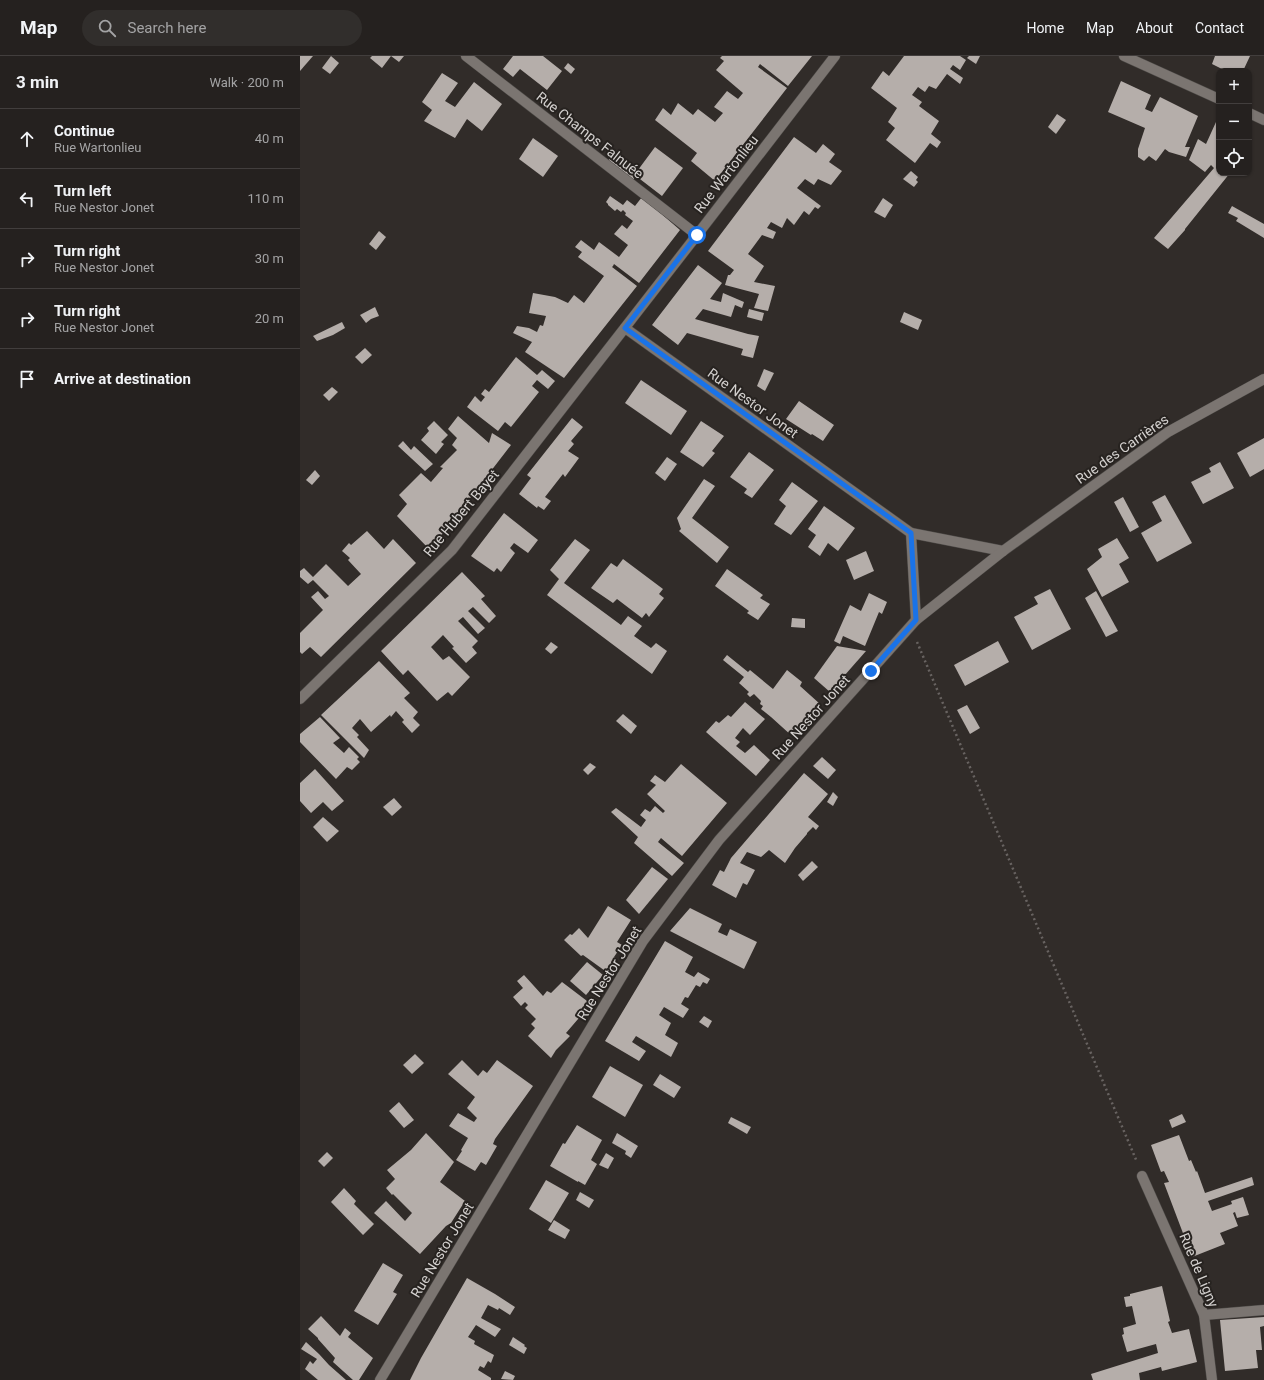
<!DOCTYPE html>
<html lang="en">
<head>
<meta charset="utf-8">
<style>
	:root { --surface:#25211f; --page:#312e2c; --text:#f1f3f6; --muted:#a3a3a4; --line:#423e3d }
	body { margin:0; font-family:Roboto,sans-serif; background:var(--page); color:var(--text) }
	.controls { position:absolute; right:12px; top:12px; display:grid; overflow:hidden; border-radius:8px; box-shadow:0 1px 3px #0004 }
	.controls button { width:36px; height:36px; display:grid; place-items:center; padding:0; border:0; border-bottom:1px solid var(--line); background:var(--surface); color:var(--text); font:20px sans-serif }
	.stop { position:absolute; width:12px; height:12px; margin:-9px; border:3px solid #1a73e8; border-radius:50%; background:#fff }
	.stop.end { background:#1a73e8; border-color:#fff; box-shadow:0 1px 4px #0008 }
	.list { margin:0; padding:0; list-style:none }
	h2 { display:flex; justify-content:space-between; align-items:center; height:52px; margin:0; padding:0 16px; font-size:17px }
	h2 small { font-size:13px; font-weight:400; color:var(--muted) }
	.list li { display:grid; grid-template-columns:26px 1fr auto; gap:12px; align-items:center; box-sizing:border-box; height:60px; padding:0 16px; border-top:1px solid var(--line) }
	.list b { display:block; font-size:15px; white-space:nowrap }
	.list p { margin:0; font-size:13px; white-space:nowrap; color:var(--muted) }
	.list em { font-size:13px; font-style:normal; color:var(--muted) }
	.icon { flex:none; width:22px; height:22px; fill:none; stroke:currentColor; stroke-width:2; stroke-linecap:round; stroke-linejoin:round }
	.map { position:relative; flex:none; width:964px; height:1324px; overflow:hidden }
	header { display:flex; align-items:center; gap:24px; box-sizing:border-box; height:56px; padding:0 20px; background:var(--surface); border-bottom:1px solid var(--line) }
	header strong { font-size:19px }
	nav { display:flex; gap:22px; margin-inline-start:auto; font-size:14px }
	.search { width:280px; height:36px; background:var(--page); display:flex; align-items:center; gap:10px; box-sizing:border-box; padding:0 14px; border-radius:22px; color:var(--muted); font-size:15px }
	main { display:flex }
	aside { flex:1; background:var(--surface) }
	.map>svg:first-child { display:block }
	.building { fill:#b5aeaa }
	.lines { fill:none; stroke-linecap:round; stroke-linejoin:round }
	.minor-casing { stroke:#4d4a47; stroke-width:11 }
	.path { stroke:#686361; stroke-width:2.5; stroke-dasharray:2 3; stroke-linecap:butt }
	.minor { stroke:#7b7571; stroke-width:10 }
	.route { stroke:#1a73e8; stroke-width:5 }
	.labels { text-anchor:middle; dominant-baseline:central; stroke-width:4; stroke-linejoin:round; paint-order:stroke }
	.street-label { font-size:14px; fill:#d4d1cf; stroke:#272320 }
</style>
</head>
<body>
<header>
<strong>Map</strong>
<div class="search"><svg class="icon" aria-label="search" viewBox="0 0 24 24"><circle cx="10" cy="10" r="6"/><path d="M15 15l6 6"/></svg>Search here</div>
<nav><a>Home</a><a>Map</a><a>About</a><a>Contact</a></nav>
</header>
<main>
<aside>
<h2>3 min<small>Walk · 200 m</small></h2>
<ul class="list">
<li><svg class="icon" aria-label="ahead" viewBox="0 0 24 24"><path d="M12 20V5M6 11l6-6 6 6"/></svg><div><b>Continue</b><p>Rue Wartonlieu</p></div><em>40 m</em></li>
<li><svg class="icon" aria-label="left" viewBox="0 0 24 24"><path d="M17 20v-9H6M10 6l-5 5 5 5"/></svg><div><b>Turn left</b><p>Rue Nestor Jonet</p></div><em>110 m</em></li>
<li><svg class="icon" aria-label="right" viewBox="0 0 24 24"><path d="M7 20v-9h11M14 6l5 5-5 5"/></svg><div><b>Turn right</b><p>Rue Nestor Jonet</p></div><em>30 m</em></li>
<li><svg class="icon" aria-label="right" viewBox="0 0 24 24"><path d="M7 20v-9h11M14 6l5 5-5 5"/></svg><div><b>Turn right</b><p>Rue Nestor Jonet</p></div><em>20 m</em></li>
<li><svg class="icon" aria-label="arrive" viewBox="0 0 24 24"><path d="M6 21V4h12l-3 4 3 4H6"/></svg><div><b>Arrive at destination</b></div></li>
</ul>
</aside>
<div class="map">
<svg width="964" height="1324" viewBox="0 0 964 1324">
	<rect width="100%" height="100%" fill="#312c29"/>
	<g class="building">
		<polygon points="0,0 13,0 0,15"/>
		<polygon points="31,0 39,7 30,18 22,12"/>
		<polygon points="72,0 104,0 99,6 91,0 82,12 70,2"/>
		<polygon points="213,0 243,0 262,15 247,34 220,13 213,21 203,13"/>
		<polygon points="422,0 512,0 488,30 460,8 458,11 487,32 415,125 391,105 397,97 355,64 363,52 371,59 378,47 393,59 398,53 415,66 423,57 414,51 427,35 438,43 443,37 416,14 424,5 420,2"/>
		<polygon points="604,0 660,0 666,4 660,14 653,9 650,13 663,22 660,28 647,18 636,33 629,30 625,36 618,31 612,39 622,46 619,50 639,65 631,78 641,86 637,92 630,87 615,107 586,84 595,72 588,66 597,52 571,32 583,15 589,20"/>
		<polygon points="669,0 680,0 676,8 667,2"/>
		<polygon points="915,0 950,0 943,15 926,15 912,8"/>
		<polygon points="268,7 275,13 271,18 264,12"/>
		<polygon points="142,17 158,27 145,45 155,51 174,26 202,48 182,75 167,63 155,82 124,65 132,54 122,46"/>
		<polygon points="821,25 851,39 845,53 852,56 860,41 898,60 885,91 890,91 886,101 869,96 865,93 856,105 849,100 844,105 838,101 838,93 845,72 808,56"/>
		<polygon points="757,58 766,64 756,78 748,71"/>
		<polygon points="916,66 919,68 919,117 930,117 885,173 885,174 868,193 854,182 914,112 911,109 905,116 889,104 898,83 906,88"/>
		<polygon points="494,81 516,97 523,88 535,98 529,106 542,115 531,129 518,123 514,129 505,123 497,132 521,150 518,153 515,151 509,159 504,155 494,169 487,162 482,172 471,166 467,172 476,176 473,183 462,179 448,198 464,210 454,226 475,230 468,255 454,252 459,238 425,229 428,219 430,219 434,214 408,195"/>
		<polygon points="233,82 258,100 243,121 219,103"/>
		<polygon points="355,91 383,112 362,140 336,120 333,124 308,105 314,96 338,114"/>
		<polygon points="611,115 618,121 616,124 618,126 614,131 603,123"/>
		<polygon points="310,140 323,149 327,144 335,150 342,141 380,174 339,227 314,208 313,210 312,211 337,230 264,322 225,296 232,286 213,277 217,270 229,272 237,276 240,269 243,270 246,260 229,257 233,237 255,241 268,247 274,239 284,247 304,220 278,201 282,196 275,191 281,184 294,194 299,186 319,201 328,189 314,178 322,169 327,173 333,165 325,159 326,157 323,154 321,156 317,153 315,155 308,149 308,148 306,146"/>
		<polygon points="583,142 593,149 585,162 574,156"/>
		<polygon points="932,150 964,168 964,182 936,165 938,162 928,157"/>
		<polygon points="79,175 86,181 76,194 69,188"/>
		<polygon points="398,209 422,227 410,243 421,246 423,237 444,246 442,252 435,249 431,261 403,253 395,263 448,278 459,280 453,302 441,299 443,293 387,277 378,289 352,269"/>
		<polygon points="75,251 79,260 71,263 66,267 60,259"/>
		<polygon points="449,253 464,257 462,265 447,261"/>
		<polygon points="604,256 622,264 618,274 600,266"/>
		<polygon points="42,266 45,272 33,279 17,285 13,280"/>
		<polygon points="65,292 72,299 62,308 55,301"/>
		<polygon points="216,301 237,319 242,314 255,325 248,333 237,324 232,330 239,336 211,371 205,366 198,375 167,351 175,340 181,346 185,341 181,338 185,333 189,336"/>
		<polygon points="464,313 474,317 465,335 457,330"/>
		<polygon points="341,324 387,355 371,379 325,347"/>
		<polygon points="32,331 38,336 29,345 23,339"/>
		<polygon points="499,345 534,369 523,385 512,378 511,379 486,363"/>
		<polygon points="158,360 189,387 192,377 211,389 130,494 97,460 107,448 99,439 121,417 131,426 143,412 140,411 157,394 152,389 157,382 148,373"/>
		<polygon points="272,362 283,371 271,385 274,388 268,395 279,402 265,421 263,418 245,441 251,445 244,454 238,450 237,452 219,438 231,422 227,419"/>
		<polygon points="134,365 148,379 141,386 144,388 136,398 121,384 129,375 127,372"/>
		<polygon points="401,365 424,380 412,395 415,397 403,411 380,396"/>
		<polygon points="964,382 964,413 950,421 937,397"/>
		<polygon points="103,385 111,394 114,390 133,408 125,415 98,390"/>
		<polygon points="449,396 474,414 452,442 444,437 447,433 430,421"/>
		<polygon points="367,401 377,408 365,425 355,417"/>
		<polygon points="920,406 934,432 903,448 891,426 911,416 909,412"/>
		<polygon points="15,414 20,420 12,429 6,424"/>
		<polygon points="404,423 415,430 392,462 429,491 417,507 379,475 381,473 377,462"/>
		<polygon points="492,426 518,445 491,479 474,468 486,450 479,444"/>
		<polygon points="865,439 892,487 857,506 841,477 862,465 852,446"/>
		<polygon points="823,441 839,471 830,476 814,446"/>
		<polygon points="524,450 555,472 538,495 528,487 520,500 508,491 516,479 508,473"/>
		<polygon points="204,457 238,484 228,497 214,487 210,492 215,497 201,516 197,512 194,516 171,500"/>
		<polygon points="67,475 84,493 93,483 116,507 21,601 10,591 2,598 0,596 0,577 23,554 11,541 18,535 25,543 29,540 13,524 8,528 0,521 0,515 4,512 13,521 26,508 48,530 61,518 48,504 50,502 42,495 49,487 51,489"/>
		<polygon points="817,482 829,502 819,508 829,526 802,541 787,513 802,501 798,493"/>
		<polygon points="275,483 290,494 264,527 321,569 328,560 342,570 334,580 351,592 356,587 367,595 352,618 247,539 259,523 250,514"/>
		<polygon points="566,495 574,515 554,524 546,504"/>
		<polygon points="323,503 363,533 359,538 364,542 349,561 346,557 342,562 317,543 313,547 291,532 311,507 317,511"/>
		<polygon points="427,513 463,539 460,542 470,548 458,564 447,557 449,555 415,530"/>
		<polygon points="162,516 185,540 181,543 196,560 189,567 173,551 168,555 185,572 178,578 163,561 158,565 178,585 172,591 177,597 166,607 152,592 154,591 143,579 131,591 143,604 149,600 170,621 152,640 148,636 137,645 108,614 103,619 81,595"/>
		<polygon points="750,533 771,573 732,594 714,561 738,548 734,541"/>
		<polygon points="796,535 818,575 806,581 785,542"/>
		<polygon points="569,537 587,546 582,558 579,556 565,590 543,580 540,588 534,585 550,549 561,555"/>
		<polygon points="492,562 505,563 505,572 491,571"/>
		<polygon points="698,585 709,606 665,630 654,609"/>
		<polygon points="251,586 258,591 251,598 245,593"/>
		<polygon points="537,590 566,595 530,636 514,622"/>
		<polygon points="427,599 448,616 450,614 473,633 487,614 502,626 500,630 520,648 513,658 492,680 471,661 461,653 463,650 460,648 461,645 454,638 450,641 447,638 449,636 439,627 444,621 423,604"/>
		<polygon points="79,605 110,637 104,642 118,656 113,662 120,669 112,677 102,666 104,664 96,655 91,661 90,659 71,676 60,663 52,672 59,679 57,681 69,694 64,702 21,659"/>
		<polygon points="445,646 465,663 450,679 443,672 435,682 440,686 436,690 445,697 454,689 470,704 456,720 406,676 416,665 419,667 428,659 431,661"/>
		<polygon points="667,649 680,672 670,678 657,654"/>
		<polygon points="323,658 337,670 331,678 316,665"/>
		<polygon points="20,661 40,682 33,687 44,697 49,691 59,701 57,703 60,706 52,714 47,711 36,723 0,686 0,678"/>
		<polygon points="522,701 536,714 528,723 513,710"/>
		<polygon points="290,707 296,711 288,719 283,714"/>
		<polygon points="381,708 427,747 382,800 361,782 358,786 384,807 372,820 334,787 338,781 311,756 316,752 341,771 346,764 340,759 345,753 350,756 355,750 363,757 365,755 347,738 356,729 350,725 355,719 365,726"/>
		<polygon points="15,713 44,745 32,755 23,746 11,757 0,745 0,727"/>
		<polygon points="504,717 528,738 508,761 519,770 516,774 513,771 507,777 507,778 495,792 485,807 469,794 461,801 447,796 440,807 455,814 447,829 443,827 436,842 412,829 420,814 424,816 431,802"/>
		<polygon points="533,736 538,741 533,750 527,746"/>
		<polygon points="94,742 102,751 92,760 83,751"/>
		<polygon points="23,761 39,775 27,786 13,771"/>
		<polygon points="512,805 518,811 503,825 498,819"/>
		<polygon points="352,811 368,823 339,858 326,844"/>
		<polygon points="308,850 331,864 317,886 322,889 314,901 317,903 308,917 283,899 281,900 264,884 270,878 272,879 279,872 288,882"/>
		<polygon points="390,852 422,868 418,876 427,880 430,873 457,886 444,913 370,875"/>
		<polygon points="365,885 393,901 385,916 394,921 398,916 410,923 407,928 403,926 400,931 396,929 388,942 385,941 381,948 389,953 383,962 364,951 359,959 371,967 365,979 378,987 371,1001 336,980 332,986 346,995 339,1005 305,985"/>
		<polygon points="287,906 303,919 286,939 270,925"/>
		<polygon points="224,919 243,940 247,935 251,937 262,926 291,948 266,977 270,980 256,994 251,1002 228,980 235,972 231,968 236,963 225,952 228,949 225,946 221,950 213,941 223,932 217,925"/>
		<polygon points="404,960 412,965 408,972 399,966"/>
		<polygon points="115,998 124,1007 112,1018 103,1009"/>
		<polygon points="162,1004 178,1020 183,1014 187,1017 197,1004 233,1030 195,1083 193,1088 197,1090 186,1109 181,1106 175,1115 156,1104 162,1095 161,1094 168,1082 149,1070 158,1057 174,1066 177,1062 167,1052 175,1041 148,1018"/>
		<polygon points="310,1010 343,1029 325,1061 292,1041"/>
		<polygon points="360,1018 381,1031 374,1042 353,1029"/>
		<polygon points="99,1046 114,1064 104,1072 89,1055"/>
		<polygon points="882,1058 886,1066 872,1072 869,1064"/>
		<polygon points="431,1061 451,1071 447,1078 428,1067"/>
		<polygon points="277,1069 302,1084 291,1104 297,1108 285,1129 278,1125 278,1126 250,1110 263,1087 265,1088"/>
		<polygon points="126,1077 154,1106 140,1126 165,1145 151,1167 146,1170 120,1198 74,1157 86,1145 105,1165 112,1157 93,1138 92,1139 86,1132 95,1123 87,1114 111,1094"/>
		<polygon points="317,1077 338,1090 331,1102 325,1098 326,1095 312,1087"/>
		<polygon points="879,1079 889,1105 891,1104 896,1116 897,1115 905,1137 952,1121 954,1129 908,1145 912,1155 932,1148 931,1145 943,1141 949,1159 937,1162 935,1156 933,1157 938,1170 920,1177 925,1188 892,1201 864,1127 869,1126 864,1115 861,1116 851,1089"/>
		<polygon points="27,1096 33,1102 24,1111 18,1105"/>
		<polygon points="306,1097 314,1102 308,1113 299,1109"/>
		<polygon points="246,1124 269,1137 251,1167 229,1153"/>
		<polygon points="44,1132 56,1145 54,1148 74,1168 63,1179 31,1146"/>
		<polygon points="280,1136 294,1144 289,1152 276,1144"/>
		<polygon points="254,1164 270,1174 265,1183 248,1174"/>
		<polygon points="83,1207 103,1219 93,1236 97,1238 78,1269 54,1255"/>
		<polygon points="167,1222 195,1238 215,1251 210,1259 199,1252 198,1254 188,1249 181,1262 201,1273 195,1281 176,1269 168,1281 175,1285 174,1288 194,1299 191,1307 188,1305 184,1312 180,1310 178,1314 191,1322 191,1324 110,1324 121,1302"/>
		<polygon points="862,1230 870,1265 868,1266 872,1277 889,1273 897,1306 862,1315 861,1311 839,1317 840,1324 793,1324 791,1318 858,1297 856,1288 827,1296 822,1279 824,1278 823,1272 836,1268 832,1250 826,1251 824,1241 830,1240 830,1238"/>
		<polygon points="21,1260 40,1280 45,1272 51,1277 48,1281 73,1302 59,1324 53,1324 33,1306 35,1302 18,1283 18,1282 8,1273"/>
		<polygon points="964,1261 964,1270 960,1271 962,1294 956,1294 958,1312 925,1315 920,1264"/>
		<polygon points="213,1281 225,1289 224,1290 227,1292 224,1298 209,1289"/>
		<polygon points="6,1286 19,1298 29,1309 46,1324 18,1324 5,1313 10,1305 13,1308 17,1303 1,1293"/>
		<polygon points="205,1315 215,1320 213,1324 201,1323"/>
	</g>
	<g class="lines">
		<g class="minor-casing">
			<g id="minor">
				<polyline points="166,0 397,179"/>
				<polyline points="824,0 919,43"/>
				<polyline points="949,57 964,64"/>
				<polyline points="325,272 611,477 616,564"/>
				<polyline points="611,477 703,495"/>
				<polyline points="0,643 152,494 397,179 535,0"/>
				<polyline points="842,1120 904,1259 912,1324"/>
				<polyline points="904,1259 964,1254"/>
				<polyline points="80,1324 343,885 419,784 616,564 703,495 868,376 964,323"/>
			</g>
		</g>
		<polyline class="path" points="617,586 837,1106"/>
		<use href="#minor" class="minor"/>
	</g>
	<g class="lines">
		<polyline class="route" points="397,179 325,272 611,477 616,564 571,615"/>
	</g>
	<g class="labels">
		<g class="street-label">
			<text transform="translate(290 79) rotate(38)">Rue Champs Falnuée</text>
			<text transform="translate(426 118) rotate(-52)">Rue Wartonlieu</text>
			<text transform="translate(453 347) rotate(36)">Rue Nestor Jonet</text>
			<text transform="translate(822 393) rotate(-35)">Rue des Carrières</text>
			<text transform="translate(161 457) rotate(-50)">Rue Hubert Bayet</text>
			<text transform="translate(511 661) rotate(-48)">Rue Nestor Jonet</text>
			<text transform="translate(309 917) rotate(-58)">Rue Nestor Jonet</text>
			<text transform="translate(142 1194) rotate(-59)">Rue Nestor Jonet</text>
			<text transform="translate(899 1214) rotate(67)">Rue de Ligny</text>
		</g>
	</g>
</svg>
<div class="controls">
<button>+</button>
<button>−</button>
<button><svg class="icon" aria-label="locate" viewBox="0 0 24 24"><circle cx="12" cy="12" r="6"/><path d="M12 2v4M12 18v4M2 12h4M18 12h4"/></svg></button>
</div>
<div class="stop" style="left:397px;top:179px"></div>
<div class="stop end" style="left:571px;top:615px"></div>
</div>
</main>
</body>
</html>
